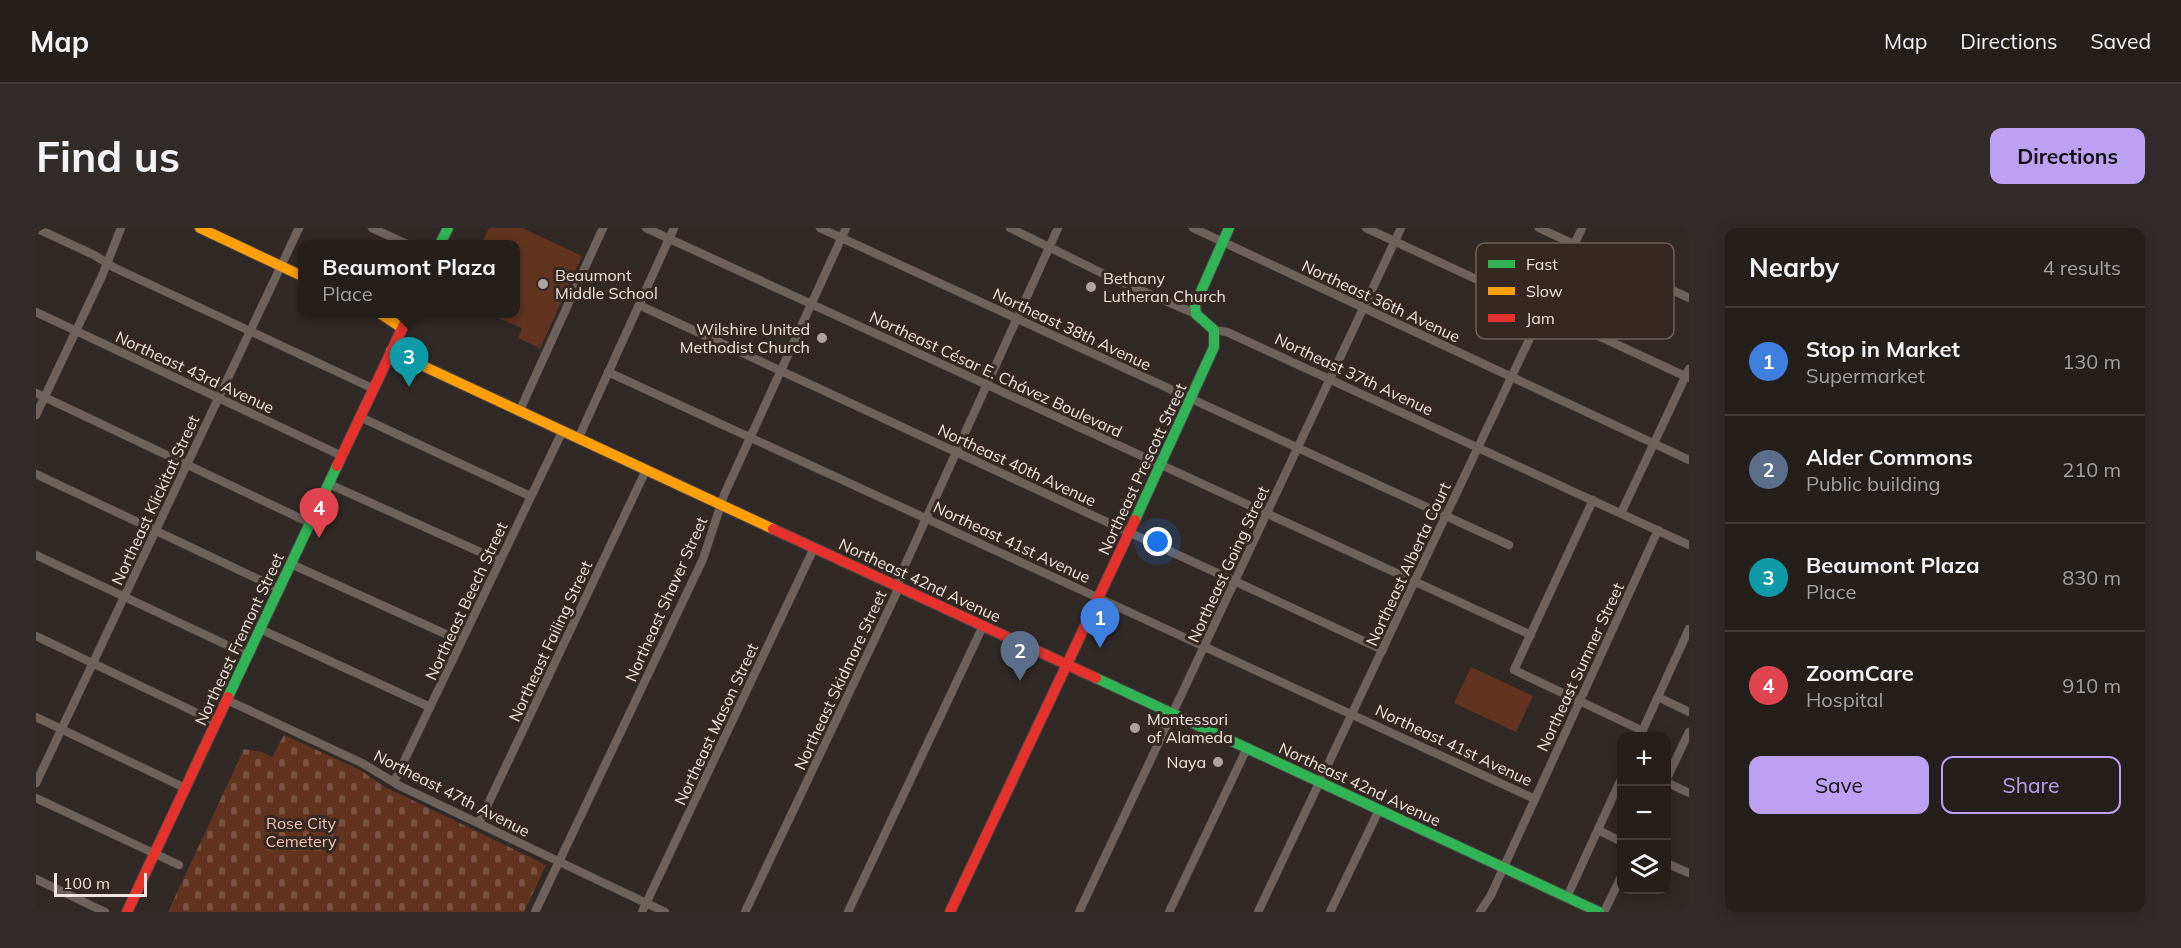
<!DOCTYPE html>
<html lang="en">
<head>
<meta charset="utf-8">
<style>
	:root { --surface:#251f1c; --page:#312c29; --text:#f1f3f6; --muted:#a3a2a3; --line:#423d3b; --accent:#bca0f2 }
	body { margin:0; font-family:Mulish,sans-serif; background:var(--page); color:var(--text) }
	.controls { position:absolute; right:18px; bottom:18px; display:grid; overflow:hidden; border-radius:12px; box-shadow:0 3px 15px #0003 }
	.controls button { width:54px; height:54px; display:grid; place-items:center; padding:0; border:0; border-bottom:2px solid var(--line); background:var(--surface); color:var(--text); font:30px sans-serif }
	.scale { position:absolute; left:18px; bottom:15px; width:93px; box-sizing:border-box; padding-left:6px; border:3px solid #eee5e1; border-top:0; font-size:16px; line-height:21px; white-space:nowrap; color:#eee5e1; -webkit-text-stroke:4px #352822; paint-order:stroke }
	.you { position:absolute; left:1122px; top:314px; width:21px; height:21px; margin:-15px; border:4px solid #fff; border-radius:50%; background:#1a73e8; box-shadow:0 0 0 9px #1a73e833 }
	.badge { display:grid; place-items:center; width:39px; height:39px; border-radius:50%; background:var(--accent); color:#fff; font-size:20px; font-weight:700 }
	.pin { position:absolute; translate:-50% -50px; filter:drop-shadow(0 2px 3px #0008) }
	.pin::after { content:''; position:absolute; top:32px; width:21px; height:18px; background:inherit; clip-path:polygon(0 0,100% 0,50% 100%) }
	.popup { position:absolute; left:262px; top:12px; width:222px; height:78px; box-sizing:border-box; display:grid; place-content:center; border-radius:12px; background:var(--surface); filter:drop-shadow(0 2px 4px #0005); font-size:20px; white-space:nowrap; color:var(--muted) }
	.popup b { font-size:22px; color:var(--text) }
	.popup::after { content:''; position:absolute; left:50%; top:100%; margin-left:-12px; border:12px solid transparent; border-top-color:var(--surface) }
	.list { margin:0; padding:0; list-style:none }
	h2 { display:flex; justify-content:space-between; align-items:center; height:78px; margin:0; padding:0 24px; font-size:26px }
	h2 small { font-size:20px; font-weight:400; color:var(--muted) }
	.list li { display:grid; grid-template-columns:39px 1fr auto; gap:18px; align-items:center; box-sizing:border-box; height:108px; padding:0 24px; border-top:2px solid var(--line) }
	.list b { display:block; font-size:22px; white-space:nowrap }
	.list p { margin:0; font-size:20px; white-space:nowrap; color:var(--muted) }
	.list em { font-size:20px; font-style:normal; color:var(--muted) }
	.actions { display:flex; gap:12px; padding:18px 24px }
	.actions a { flex:1; padding:14px 0; border:2px solid var(--accent); border-radius:12px; text-align:center; font-size:21px; color:var(--accent) }
	.actions .main { background:var(--accent); color:#111 }
	.icon { flex:none; width:33px; height:33px; fill:none; stroke:currentColor; stroke-width:2; stroke-linecap:round; stroke-linejoin:round }
	.map { position:relative; flex:none; width:1653px; height:684px; overflow:hidden; border-radius:12px }
	header { display:flex; align-items:center; gap:36px; box-sizing:border-box; height:84px; padding:0 30px; background:var(--surface); border-bottom:2px solid var(--line) }
	header strong { font-size:28px }
	nav { display:flex; gap:33px; margin-inline-start:auto; font-size:21px }
	.intro { display:flex; align-items:center; justify-content:space-between; box-sizing:border-box; height:144px; padding:0 36px }
	h1 { margin:0; font-size:42px }
	.button { padding:15px 27px; border-radius:12px; background:var(--accent); color:#111; font-size:21px; font-weight:700 }
	main { display:flex; gap:36px; padding:0 36px }
	aside { flex:1; background:var(--surface); border-radius:12px; box-shadow:0 3px 15px #0003 }
	.map>svg:first-child { display:block }
	.cemetery { fill:url(#cemetery-stones) }
	.garden { fill:#623420 }
	.lines { fill:none; stroke-linecap:round; stroke-linejoin:round }
	.street-casing { stroke:#4b4441; stroke-width:9 }
	.fast-casing { stroke:#4b4441; stroke-width:12 }
	.slow-casing { stroke:#4b4441; stroke-width:12 }
	.jam-casing { stroke:#4b4441; stroke-width:12 }
	.street { stroke:#6e625d; stroke-width:8 }
	.fast { stroke:#30b455; stroke-width:10 }
	.slow { stroke:#ff9f0a; stroke-width:10 }
	.jam { stroke:#e5322d; stroke-width:10 }
	.poi-dot { fill:#aca3a0; stroke:#352822; stroke-width:2 }
	.labels { text-anchor:middle; dominant-baseline:central; stroke-width:6; stroke-linejoin:round; paint-order:stroke }
	.poi-label { font-size:16px; fill:#eee5e1; stroke:#352822; text-anchor:start }
	.street-label { font-size:16px; fill:#eee5e1; stroke:#352822 }
	.park-label { font-size:16px; fill:#f6c5b1; stroke:#352822 }
	.key { fill:#352822; stroke:#6c615b; stroke-width:1.5 }
	.key-label { font-size:16px; fill:#eee5e1 }
</style>
</head>
<body>
<header>
<strong>Map</strong>
<nav><a>Map</a><a>Directions</a><a>Saved</a></nav>
</header>
<div class="intro"><h1>Find us</h1><a class="button">Directions</a></div>
<main>
<div class="map">
<svg width="1653" height="684" viewBox="0 0 1653 684">
	<defs>
		<pattern id="cemetery-stones" width="16" height="16" patternUnits="userSpaceOnUse" patternTransform="scale(1.5)"><rect width="16" height="16" fill="#623420"/><path d="M2 7V4a2 2 0 0 1 4 0v3zM10 15v-3a2 2 0 0 1 4 0v3z" fill="#795140"/></pattern>
	</defs>
	<rect width="100%" height="100%" fill="#312926"/>
	<polygon class="cemetery" points="248,507 324,542 349,559 510,637 488,684 132,684 208,521 226,524 236,529"/>
	<g class="garden">
		<polygon points="453,0 486,0 546,28 503,123 502,119 482,110 486,100 452,86 479,86 479,16 445,16"/>
		<polygon points="1435,439 1497,468 1480,504 1418,475"/>
	</g>
	<g class="lines">
		<g class="street-casing">
			<g id="street">
				<polyline points="0,0 58,27 79,40 338,161"/>
				<polyline points="336,0 371,16"/>
				<polyline points="610,0 1495,407"/>
				<polyline points="784,0 1473,317"/>
				<polyline points="974,0 1074,49 1160,86"/>
				<polyline points="1157,0 1653,232"/>
				<polyline points="1330,0 1653,150"/>
				<polyline points="1503,0 1653,70"/>
				<polyline points="603,77 1347,422"/>
				<polyline points="0,84 306,228"/>
				<polyline points="1178,102 1191,104 1653,317"/>
				<polyline points="572,144 1499,571"/>
				<polyline points="0,165 274,295"/>
				<polyline points="483,184 567,0"/>
				<polyline points="0,187 66,48 85,0"/>
				<polyline points="324,189 494,268"/>
				<polyline points="542,211 638,0"/>
				<polyline points="0,246 243,361"/>
				<polyline points="293,256 464,333"/>
				<polyline points="1557,272 1478,442 1607,503"/>
				<polyline points="1585,285 1653,141"/>
				<polyline points="0,327 212,427"/>
				<polyline points="255,336 425,413"/>
				<polyline points="224,401 394,479"/>
				<polyline points="0,408 180,494"/>
				<polyline points="1622,469 1653,484"/>
				<polyline points="191,472 326,535 364,558 629,684"/>
				<polyline points="0,489 149,560"/>
				<polyline points="1604,508 1653,401"/>
				<polyline points="1630,552 1653,504"/>
				<polyline points="358,554 526,204"/>
				<polyline points="1630,554 1653,565"/>
				<polyline points="0,555 263,0"/>
				<polyline points="0,570 143,637"/>
				<polyline points="443,595 610,242"/>
				<polyline points="1562,602 1586,614"/>
				<polyline points="1630,635 1653,645"/>
				<polyline points="0,651 69,684"/>
				<polyline points="1531,669 1586,549"/>
				<polyline points="499,684 667,331 688,267 810,0"/>
				<polyline points="606,684 778,320"/>
				<polyline points="709,684 860,366 864,348 1022,0"/>
				<polyline points="812,684 947,398"/>
				<polyline points="1043,684 1365,0"/>
				<polyline points="1133,684 1211,520"/>
				<polyline points="1222,684 1546,0"/>
				<polyline points="1294,684 1343,582"/>
				<polyline points="1444,684 1455,667 1622,302"/>
				<polyline points="1568,684 1586,647"/>
			</g>
		</g>
		<g class="fast-casing">
			<g id="fast">
				<polyline points="404,16 412,0"/>
				<polyline points="1099,292 1178,119 1178,102 1160,86 1159,77 1193,0"/>
				<polyline points="1060,450 1563,684"/>
				<polyline points="192,469 301,238"/>
			</g>
		</g>
		<g class="slow-casing">
			<g id="slow">
				<polyline points="164,0 266,48"/>
				<polyline points="345,86 366,100"/>
				<polyline points="355,123 737,301"/>
			</g>
		</g>
		<g class="jam-casing">
			<g id="jam">
				<polyline points="301,238 373,86"/>
				<polyline points="737,301 1060,450"/>
				<polyline points="91,684 192,469"/>
				<polyline points="914,684 1099,292"/>
			</g>
		</g>
		<use href="#street" class="street"/>
		<use href="#fast" class="fast"/>
		<use href="#slow" class="slow"/>
		<use href="#jam" class="jam"/>
	</g>
	<g class="poi-dot">
		<circle cx="507" cy="56" r="6"/>
		<circle cx="1055" cy="59" r="6"/>
		<circle cx="786" cy="110" r="6"/>
		<circle cx="1099" cy="500" r="6"/>
		<circle cx="1182" cy="534" r="6"/>
	</g>
	<g class="labels">
		<g class="poi-label">
			<text x="519" y="47">Beaumont<tspan x="519" dy="18">Middle School</tspan></text>
			<text x="1067" y="50">Bethany<tspan x="1067" dy="18">Lutheran Church</tspan></text>
			<text x="774" y="101" text-anchor="end">Wilshire United<tspan x="774" dy="18">Methodist Church</tspan></text>
			<text x="1111" y="491">Montessori<tspan x="1111" dy="18">of Alameda</tspan></text>
			<text x="1170" y="534" text-anchor="end">Naya</text>
		</g>
		<g class="street-label">
			<text transform="translate(1345 73) rotate(25)">Northeast 36th Avenue</text>
			<text transform="translate(1036 101) rotate(25)">Northeast 38th Avenue</text>
			<text transform="translate(159 144) rotate(25)">Northeast 43rd Avenue</text>
			<text transform="translate(960 146) rotate(25)">Northeast César E. Chávez Boulevard</text>
			<text transform="translate(1318 146) rotate(25)">Northeast 37th Avenue</text>
			<text transform="translate(981 237) rotate(25)">Northeast 40th Avenue</text>
			<text transform="translate(1106 241) rotate(-65)">Northeast Prescott Street</text>
			<text transform="translate(119 272) rotate(-65)">Northeast Klickitat Street</text>
			<text transform="translate(976 314) rotate(25)">Northeast 41st Avenue</text>
			<text transform="translate(1192 336) rotate(-65)">Northeast Going Street</text>
			<text transform="translate(1372 336) rotate(-65)">Northeast Alberta Court</text>
			<text transform="translate(884 352) rotate(25)">Northeast 42nd Avenue</text>
			<text transform="translate(630 371) rotate(-66)">Northeast Shaver Street</text>
			<text transform="translate(430 373) rotate(-65)">Northeast Beech Street</text>
			<text transform="translate(203 411) rotate(-65)">Northeast Fremont Street</text>
			<text transform="translate(514 413) rotate(-65)">Northeast Failing Street</text>
			<text transform="translate(1544 439) rotate(-65)">Northeast Sumner Street</text>
			<text transform="translate(804 452) rotate(-65)">Northeast Skidmore Street</text>
			<text transform="translate(680 496) rotate(-65)">Northeast Mason Street</text>
			<text transform="translate(1418 517) rotate(25)">Northeast 41st Avenue</text>
			<text transform="translate(1324 556) rotate(25)">Northeast 42nd Avenue</text>
			<text transform="translate(416 565) rotate(27)">Northeast 47th Avenue</text>
		</g>
		<g class="park-label">
			<text x="265" y="595">Rose City<tspan x="265" dy="18">Cemetery</tspan></text>
		</g>
	</g>
	<rect x="1440" y="15" width="198" height="96" rx="9" class="key"/>
	<rect x="1452" y="32" width="27" height="8" fill="#30b455"/>
	<rect x="1452" y="59" width="27" height="8" fill="#ff9f0a"/>
	<rect x="1452" y="86" width="27" height="8" fill="#e5322d"/>
	<g class="key-label">
		<text x="1490" y="42">Fast</text>
		<text x="1490" y="69">Slow</text>
		<text x="1490" y="96">Jam</text>
	</g>
</svg>
<div class="controls">
<button>+</button>
<button>−</button>
<button><svg class="icon" aria-label="layers" viewBox="0 0 24 24"><path d="M12 4l9 5-9 5-9-5zM3 14l9 5 9-5"/></svg></button>
</div>
<div class="scale">100 m</div>
<div class="you"></div>
<div class="pin badge" style="left:1064px;top:420px;background:#3f7fe0">1</div>
<div class="pin badge" style="left:984px;top:453px;background:#5c6f8a">2</div>
<div class="pin badge" style="left:373px;top:159px;background:#0f9aa8">3</div>
<div class="popup"><b>Beaumont Plaza</b>Place</div>
<div class="pin badge" style="left:283px;top:310px;background:#e0444e">4</div>
</div>
<aside>
<h2>Nearby<small>4 results</small></h2>
<ul class="list">
<li><span class="badge" style="background:#3f7fe0">1</span><div><b>Stop in Market</b><p>Supermarket</p></div><em>130 m</em></li>
<li><span class="badge" style="background:#5c6f8a">2</span><div><b>Alder Commons</b><p>Public building</p></div><em>210 m</em></li>
<li><span class="badge" style="background:#0f9aa8">3</span><div><b>Beaumont Plaza</b><p>Place</p></div><em>830 m</em></li>
<li><span class="badge" style="background:#e0444e">4</span><div><b>ZoomCare</b><p>Hospital</p></div><em>910 m</em></li>
</ul>
<div class="actions"><a class="main">Save</a><a>Share</a></div>
</aside>
</main>
</body>
</html>
